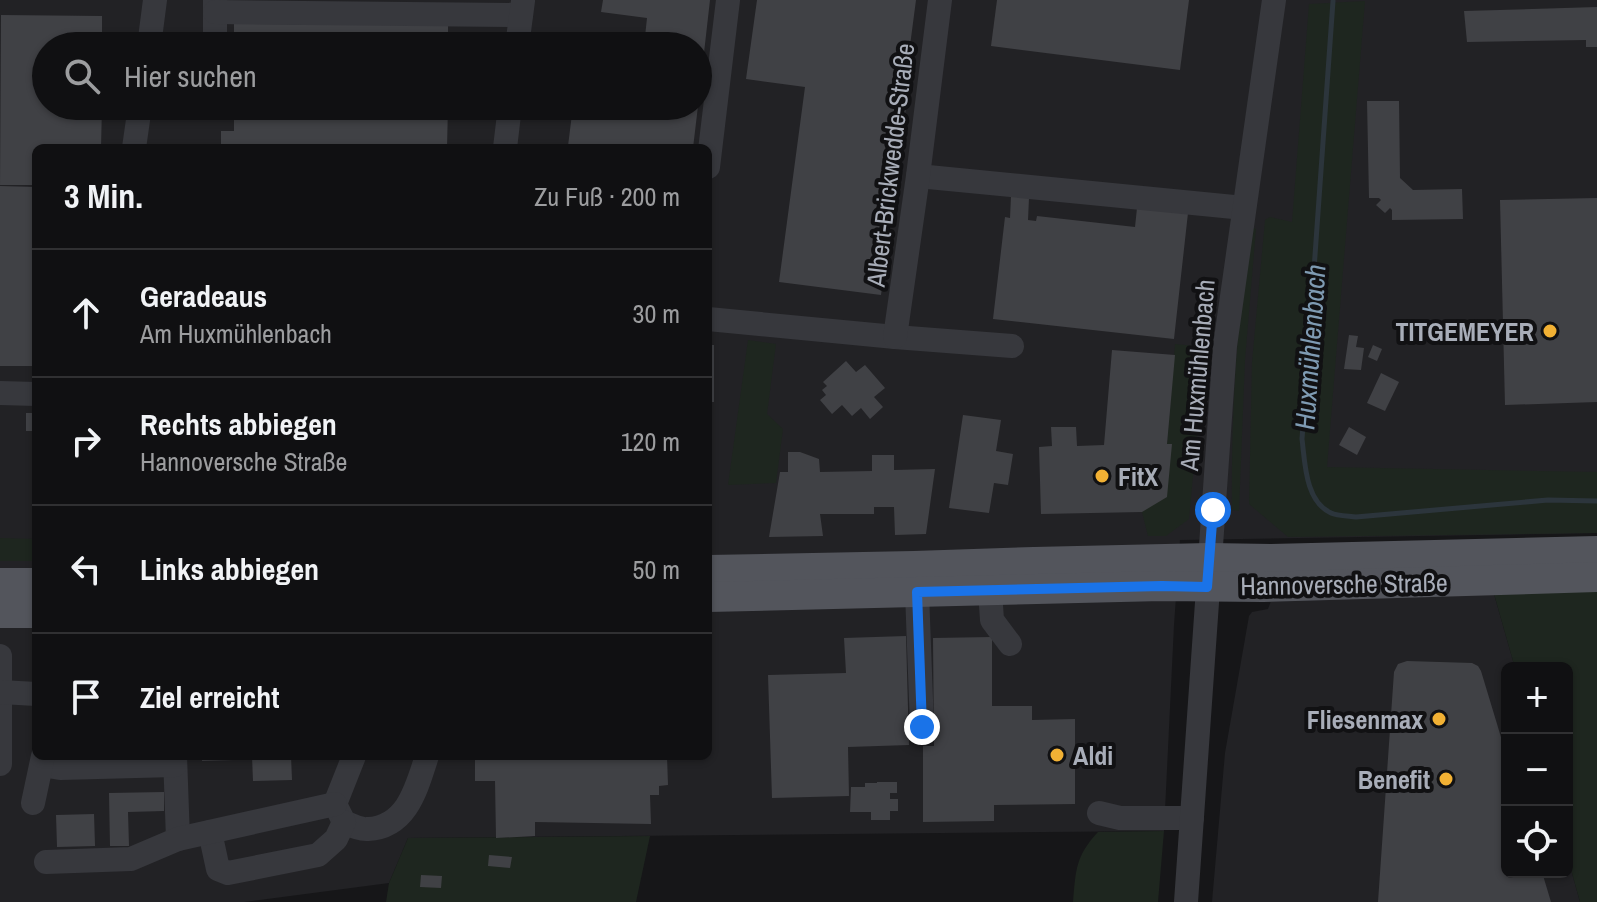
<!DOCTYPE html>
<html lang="de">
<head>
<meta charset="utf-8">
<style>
	:root { --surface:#101012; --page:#19191b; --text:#f1f3f6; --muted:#9c9d9f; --line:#303032 }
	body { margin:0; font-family:"Archivo Narrow",sans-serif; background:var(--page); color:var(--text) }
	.controls { position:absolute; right:24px; bottom:24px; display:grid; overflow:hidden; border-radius:12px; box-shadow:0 2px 6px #0004 }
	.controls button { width:72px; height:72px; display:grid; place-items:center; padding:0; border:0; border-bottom:2px solid var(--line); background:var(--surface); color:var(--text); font:40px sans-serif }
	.stop { position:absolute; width:24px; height:24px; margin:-18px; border:6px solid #1a73e8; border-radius:50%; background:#fff }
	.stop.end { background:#1a73e8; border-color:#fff; box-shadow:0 2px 8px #0008 }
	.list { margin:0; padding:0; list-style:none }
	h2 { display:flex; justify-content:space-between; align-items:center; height:104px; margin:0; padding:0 32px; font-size:34px }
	h2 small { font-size:26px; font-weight:400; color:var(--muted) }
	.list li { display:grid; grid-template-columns:52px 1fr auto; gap:24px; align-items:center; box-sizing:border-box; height:128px; padding:0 32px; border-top:2px solid var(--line) }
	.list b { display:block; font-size:30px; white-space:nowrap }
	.list p { margin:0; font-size:26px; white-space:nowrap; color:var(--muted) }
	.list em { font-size:26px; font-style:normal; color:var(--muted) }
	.icon { flex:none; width:44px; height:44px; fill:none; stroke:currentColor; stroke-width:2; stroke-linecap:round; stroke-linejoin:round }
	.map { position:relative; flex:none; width:1597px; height:902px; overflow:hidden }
	.search { position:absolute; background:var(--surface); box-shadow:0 2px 6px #0004; left:32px; top:32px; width:680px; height:88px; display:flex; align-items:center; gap:20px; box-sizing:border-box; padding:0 28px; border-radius:44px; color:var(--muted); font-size:30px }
	.panel { position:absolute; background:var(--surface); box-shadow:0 2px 6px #0004; left:32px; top:144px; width:680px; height:616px; border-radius:12px }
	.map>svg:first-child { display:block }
	.built { fill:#222225; fill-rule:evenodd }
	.green { fill:#1e261f }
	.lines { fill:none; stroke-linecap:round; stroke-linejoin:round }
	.stream { stroke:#2c353c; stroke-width:5 }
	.building { fill:#404145 }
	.minor { stroke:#37383d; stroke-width:24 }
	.major { stroke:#53555c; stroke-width:30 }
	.route { stroke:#1a73e8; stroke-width:10 }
	.poi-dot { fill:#f2b134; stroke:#111113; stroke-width:3 }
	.labels { text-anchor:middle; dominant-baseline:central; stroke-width:8; stroke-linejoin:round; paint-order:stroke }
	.street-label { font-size:26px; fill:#a8adb8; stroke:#111113 }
	.poi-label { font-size:26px; font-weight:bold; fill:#a8adb8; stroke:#111113; text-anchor:end }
	.water-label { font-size:28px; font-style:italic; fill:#7f9bb3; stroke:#111113 }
</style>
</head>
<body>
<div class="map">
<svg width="1597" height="902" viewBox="0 0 1597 902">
	<rect width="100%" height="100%" fill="#161618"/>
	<g class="built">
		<path d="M0 0H1597V533L1180 540 1174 625 1164 831 408 838 389 883 244 902H0ZM46 46H698V106H46ZM36 148H708V756H36Z"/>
		<polygon points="1494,594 1515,668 1507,668 1507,872 1567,872 1567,855 1580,902 1212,902 1225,753 1249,616 1252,612 1268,609 1271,601"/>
	</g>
	<g class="green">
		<polygon points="1365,1 1327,467 1597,472 1597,533 1288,537 1249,504 1252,362 1265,220 1270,217 1292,222 1309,4"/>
		<path d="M1252 227 1256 229 1245 360 1239 511 1232 510C1231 416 1236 320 1252 227Z"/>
		<polygon points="748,340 776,344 767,414 783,429 776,483 728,485"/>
		<polygon points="1175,344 1205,347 1189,519 1166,536 1148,536 1142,512 1171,444 1167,444"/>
		<polygon points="0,538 36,539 36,561 0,561"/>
		<polygon points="1597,591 1597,902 1580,902 1567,855 1567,668 1515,668 1494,594"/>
		<path d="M1164 831 1158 902H1073C1076 870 1075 857 1098 832Z"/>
		<polygon points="650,836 636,902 386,902 389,883 408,838"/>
	</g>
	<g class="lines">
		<path class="stream" d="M1333 1 1302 439C1305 462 1305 501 1331 513 1337 516 1349 516 1356 517L1548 500 1597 501"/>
	</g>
	<g class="building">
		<polygon points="603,0 710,0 700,88 698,88 698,46 644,46 647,18 601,12"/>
		<polygon points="757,0 916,0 903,99 907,100 881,295 779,282 805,87 746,79"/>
		<polygon points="997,0 1189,0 1180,70 991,46"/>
		<polygon points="1597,7 1597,47 1586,47 1586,40 1467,42 1464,11"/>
		<polygon points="1,15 102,16 102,46 46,46 46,106 102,106 101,148 36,148 36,185 0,185"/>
		<polygon points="234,24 448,25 448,46 234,46"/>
		<polygon points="1367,101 1399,101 1400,178 1413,190 1462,189 1463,219 1392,220 1392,210 1390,208 1385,213 1376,205 1381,200 1379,198 1369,198"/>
		<polygon points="234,106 448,106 447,148 221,148 221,131 234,131"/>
		<polygon points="573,106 698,106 693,148 573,148 573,146 568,146"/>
		<polygon points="0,186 36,187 36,366 0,366"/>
		<polygon points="1011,196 1029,198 1028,220 1036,221 1037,216 1135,227 1137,208 1188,213 1174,339 993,319 1005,217 1010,218"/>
		<polygon points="1597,198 1597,402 1505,405 1500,200"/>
		<polygon points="1349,335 1358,336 1356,347 1364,348 1361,370 1344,369"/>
		<rect x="708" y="345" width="6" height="57"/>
		<polygon points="1373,345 1382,349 1377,361 1368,357"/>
		<polygon points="1112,350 1175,355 1167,444 1172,444 1167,497 1142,512 1041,514 1039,447 1052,446 1051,427 1076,427 1077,446 1104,445"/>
		<polygon points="846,361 856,372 865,365 885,388 874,397 883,407 870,419 861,408 852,416 842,405 832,414 820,400 826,395 822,390 827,386 823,382"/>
		<polygon points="1381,373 1399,382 1385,411 1367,403"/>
		<rect x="26" y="413" width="10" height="18"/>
		<polygon points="963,415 1001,420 996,451 1013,454 1008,485 994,483 989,513 949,508"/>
		<polygon points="1349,427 1366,437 1357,455 1339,445"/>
		<polygon points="788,452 800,452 819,459 820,472 872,471 872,455 894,455 894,470 935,469 926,534 895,535 894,507 874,507 874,514 820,514 823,536 769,537 780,472 788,472"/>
		<polygon points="906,636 909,745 848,747 849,796 772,798 768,675 846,673 844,638"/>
		<polygon points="992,637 992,706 1032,706 1032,720 1075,719 1075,804 994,805 994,821 923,822 923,746 934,746 933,638"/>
		<polygon points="1407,661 1472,663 1478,666 1481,671 1507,757 1507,872 1542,872 1551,902 1378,902 1394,672 1398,664"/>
		<polygon points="202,756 234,756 234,760 202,761"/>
		<polygon points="252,756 291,756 292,780 253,781"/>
		<polygon points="475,756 667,756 668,785 659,786 659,795 650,795 651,824 535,822 535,836 496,838 495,781 475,781"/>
		<polygon points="877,782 897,782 897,793 890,793 890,799 898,799 898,811 890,811 890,820 871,820 871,812 850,812 851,787 865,787 865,783 877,783"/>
		<polygon points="164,792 164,811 128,812 129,846 110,846 109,793"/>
		<polygon points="94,814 95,846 57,847 56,815"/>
		<polygon points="489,855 512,857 510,868 488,866"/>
		<polygon points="421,875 442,876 441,888 420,887"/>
	</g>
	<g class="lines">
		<g class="minor">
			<polyline points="215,0 215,46"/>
			<polyline points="215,12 521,15"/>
			<polyline points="149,46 155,0"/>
			<polyline points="517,46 523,1"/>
			<polyline points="134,148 140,106"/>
			<polyline points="505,148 510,106"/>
			<polyline points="708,167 728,0"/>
			<polyline points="918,176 1244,208"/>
			<polyline points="708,319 895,337 1012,346"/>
			<polyline points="895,337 918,176 940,0"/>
			<polyline points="0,393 36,394"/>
			<polyline points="990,590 992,620 1010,644"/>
			<polyline points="917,592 922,727"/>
			<polyline points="0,656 0,764"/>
			<polyline points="1,692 36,694"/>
			<polyline points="175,756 178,839"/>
			<path d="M354 756 335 804 344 822C351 825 361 830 368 829 408 827 417 786 427 756"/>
			<polyline points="42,765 60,768 175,765"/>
			<polyline points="33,803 43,756"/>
			<polyline points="1099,813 1120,818 1192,818"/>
			<polyline points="210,832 218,869 228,873 318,855 336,839 344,822"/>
			<polyline points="46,862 131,859 178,839 335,804"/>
			<polyline points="1186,902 1225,346 1274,0"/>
		</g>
		<g class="major">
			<polyline points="708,570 914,566 1034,562 1209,558 1271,559 1597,551"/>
			<polyline points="0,583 36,583"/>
			<polyline points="708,597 1162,586 1263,587 1597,577"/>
			<polyline points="0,613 36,613"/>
		</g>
	</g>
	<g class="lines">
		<polyline class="route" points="922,727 917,592 1162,586 1207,587 1213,510"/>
	</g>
	<g class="poi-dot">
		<circle cx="1550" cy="331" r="8"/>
		<circle cx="1102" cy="476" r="8"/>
		<circle cx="1439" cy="719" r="8"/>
		<circle cx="1057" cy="755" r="8"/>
		<circle cx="1446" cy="779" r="8"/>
	</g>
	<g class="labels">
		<g class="street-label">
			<text transform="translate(890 165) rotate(-83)">Albert-Brickwedde-Straße</text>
			<text transform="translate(1197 375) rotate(-85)">Am Huxmühlenbach</text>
			<text transform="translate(1344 584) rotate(-1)">Hannoversche Straße</text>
		</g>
		<g class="poi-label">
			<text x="1534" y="331">TITGEMEYER</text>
			<text x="1118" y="476" text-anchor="start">FitX</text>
			<text x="1423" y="719">Fliesenmax</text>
			<text x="1073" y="755" text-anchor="start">Aldi</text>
			<text x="1430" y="779">Benefit</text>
		</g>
		<g class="water-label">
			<text transform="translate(1310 347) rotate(-86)">Huxmühlenbach</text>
		</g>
	</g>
</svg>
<div class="controls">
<button>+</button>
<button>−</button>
<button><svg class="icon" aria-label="locate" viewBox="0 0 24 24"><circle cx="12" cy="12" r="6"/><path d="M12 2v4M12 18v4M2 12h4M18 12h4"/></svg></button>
</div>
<div class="stop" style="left:1213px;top:510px"></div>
<div class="stop end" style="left:922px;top:727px"></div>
<div class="search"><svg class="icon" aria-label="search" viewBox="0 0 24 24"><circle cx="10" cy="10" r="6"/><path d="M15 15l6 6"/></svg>Hier suchen</div>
<section class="panel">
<h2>3 Min.<small>Zu Fuß · 200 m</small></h2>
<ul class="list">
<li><svg class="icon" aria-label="ahead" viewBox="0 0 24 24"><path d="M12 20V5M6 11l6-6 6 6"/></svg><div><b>Geradeaus</b><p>Am Huxmühlenbach</p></div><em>30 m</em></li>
<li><svg class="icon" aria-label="right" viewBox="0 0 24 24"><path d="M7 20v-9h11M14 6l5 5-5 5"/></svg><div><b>Rechts abbiegen</b><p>Hannoversche Straße</p></div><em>120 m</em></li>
<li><svg class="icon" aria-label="left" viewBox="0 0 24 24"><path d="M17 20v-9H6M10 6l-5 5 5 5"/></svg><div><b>Links abbiegen</b></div><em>50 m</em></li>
<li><svg class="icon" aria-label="arrive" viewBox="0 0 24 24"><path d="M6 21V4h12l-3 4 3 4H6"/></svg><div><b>Ziel erreicht</b></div></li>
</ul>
</section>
</div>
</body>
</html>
